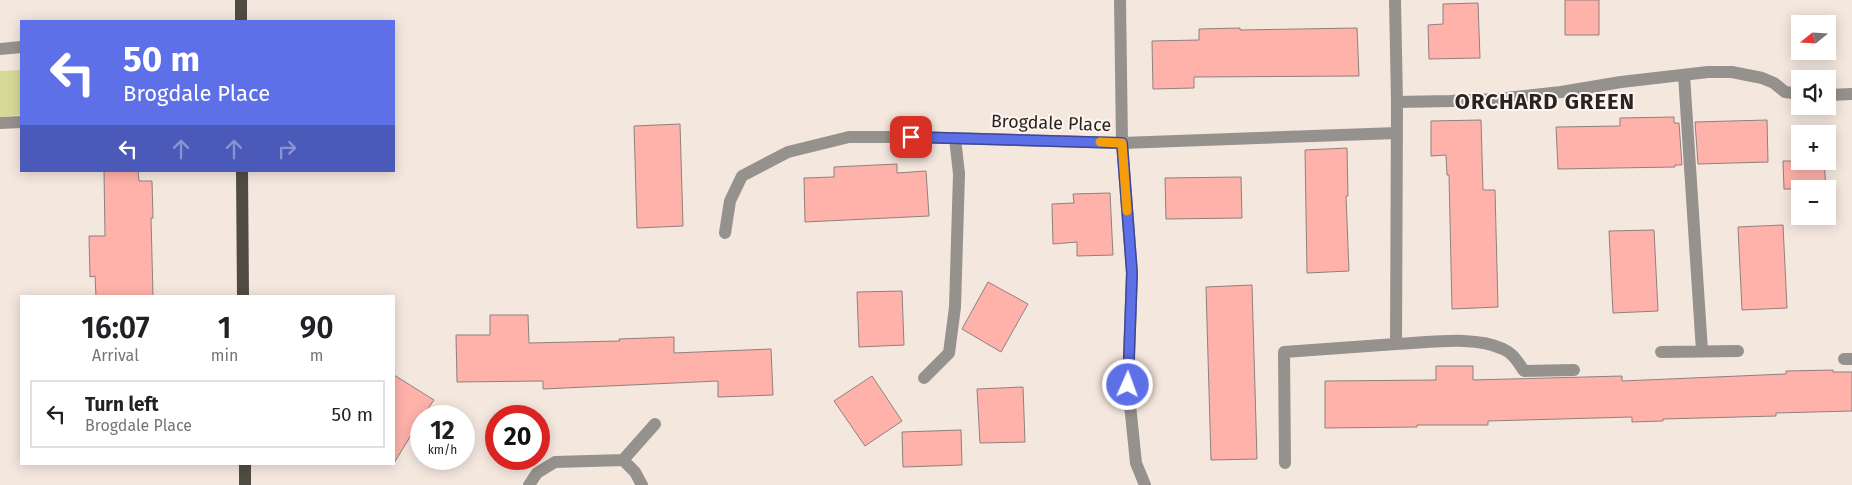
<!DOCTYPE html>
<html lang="en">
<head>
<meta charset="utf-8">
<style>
  body { margin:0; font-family:"Fira Sans",sans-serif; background:#f6f6f6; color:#202124; height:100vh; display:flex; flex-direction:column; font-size:19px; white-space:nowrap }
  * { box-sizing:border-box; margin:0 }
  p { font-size:16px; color:#757577 }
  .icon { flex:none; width:28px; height:28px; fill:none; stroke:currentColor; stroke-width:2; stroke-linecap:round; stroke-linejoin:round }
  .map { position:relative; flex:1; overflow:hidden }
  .panel { position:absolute; left:20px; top:295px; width:375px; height:170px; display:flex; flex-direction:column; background:#fff; border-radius:0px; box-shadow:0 2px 12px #0003 }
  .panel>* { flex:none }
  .banner { position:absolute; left:20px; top:20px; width:375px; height:152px; border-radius:0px; box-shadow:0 2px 12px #0003; background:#5e70e7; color:#fff; overflow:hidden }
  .needle { width:32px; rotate:252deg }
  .tools { position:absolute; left:1791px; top:15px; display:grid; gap:10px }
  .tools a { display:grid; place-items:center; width:45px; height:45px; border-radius:0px; background:#fff; box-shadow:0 2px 12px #0003; font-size:25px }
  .speed { position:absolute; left:410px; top:405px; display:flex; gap:10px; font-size:25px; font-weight:700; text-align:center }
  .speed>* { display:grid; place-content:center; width:65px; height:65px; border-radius:50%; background:#fff; box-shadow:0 2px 12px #0003; line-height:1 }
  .speed small { font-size:12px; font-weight:400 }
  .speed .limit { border:8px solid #d22; background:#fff; color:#111 }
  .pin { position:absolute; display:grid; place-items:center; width:42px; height:42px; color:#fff; margin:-21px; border-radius:10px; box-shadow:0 2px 8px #0006 }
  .me { position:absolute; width:55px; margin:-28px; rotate:2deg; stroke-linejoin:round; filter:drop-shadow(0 0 4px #0008) }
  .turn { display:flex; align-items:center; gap:18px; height:105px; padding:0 20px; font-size:22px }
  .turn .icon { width:65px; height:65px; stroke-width:2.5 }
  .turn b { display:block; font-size:35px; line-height:42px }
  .lanes { display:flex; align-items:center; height:48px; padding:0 20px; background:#0003; justify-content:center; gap:25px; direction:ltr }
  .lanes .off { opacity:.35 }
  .eta { display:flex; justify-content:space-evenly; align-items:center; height:85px; text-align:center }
  .eta b { font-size:30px; font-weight:600; line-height:35px }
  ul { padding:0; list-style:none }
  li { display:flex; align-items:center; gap:15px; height:68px; margin:0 10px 8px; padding:0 10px; border:2px solid #e0e0e0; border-radius:0px }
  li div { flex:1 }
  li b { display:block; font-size:19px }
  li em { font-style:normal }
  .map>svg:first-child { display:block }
</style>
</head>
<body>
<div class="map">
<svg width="1852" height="485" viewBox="0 0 1852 485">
  <rect width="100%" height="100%" fill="#f4e7de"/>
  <path fill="#d7da97" d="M21 70V115L0 117V71Z"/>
  <path fill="#ffb2aa" stroke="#8f807e" d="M1565 0H1599V35H1565Z
    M1478 3 1480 58 1429 59 1428 25 1443 24V4Z
    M1240 28V30L1357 28 1359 76 1194 77V88L1153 89 1152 41 1199 40V29Z
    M1674 117V123H1679L1682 165H1675V167L1558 169 1556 127 1620 126V118Z
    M1481 120 1483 190H1495L1498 307 1452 309 1449 175H1447L1446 155 1431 156V121Z
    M1767 120 1768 162 1698 164 1695 122Z
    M680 124 683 226 637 228 634 126Z
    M1347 148 1348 196H1346L1349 271 1307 273 1305 150Z
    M1783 161H1824L1826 189H1784Z
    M897 164V173L926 171 929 216 805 222 804 178 834 177V167Z
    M104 171H138L139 181H152L153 218H151L153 296H96L95 276 90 277 89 236H105Z
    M1241 177 1242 218 1166 219 1165 178Z
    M1110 193 1113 255 1077 256V242L1053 244 1052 204 1074 203 1073 194Z
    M1783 225 1787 308 1742 310 1738 227Z
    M1654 230 1658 311 1613 313 1609 231Z
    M988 282 1028 304 1001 352 962 329Z
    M1252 285 1257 459 1211 460 1206 287Z
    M902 291 904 345 859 347 857 292Z
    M490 315H528L529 343 620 341 619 339 674 337V353L771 349 773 395 718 397V381L543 389V381L457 382 456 335H490Z
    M1436 366H1473V380L1622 376V381L1786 374V371L1833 370V372H1852V411L1776 413V416L1663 419V421L1632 422V417L1488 421V425H1417V427L1325 428V381L1436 380Z
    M394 375 434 400 423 416H421V419L394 463Z
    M872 376 902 421 865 446 834 401Z
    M1023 387 1025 442 980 443 977 389Z
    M961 430 962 465 903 467 902 432Z"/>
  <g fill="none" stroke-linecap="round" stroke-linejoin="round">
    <path stroke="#95928d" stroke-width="12" d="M1122 143 1132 273 1128 385 1136 463 1145 485
      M725 233 730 201 742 176 788 152 849 137H911
      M924 378 949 353 955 307 959 174"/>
    <path stroke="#95928d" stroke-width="12" d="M0 49 21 47
      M1684 75 1702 351
      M1828 95 1852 94
      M1397 102 1450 101 1497 99 1561 92 1621 82 1708 72H1732L1762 78 1774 83 1785 92 1800 94
      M0 123 21 122
      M911 137 1122 143 1120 0
      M955 138 959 174
      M1122 143 1397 133
      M1396 344C1428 343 1474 335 1503 349 1513 353 1518 362 1524 371L1574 370
      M1661 352 1738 351
      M1844 359H1852
      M623 460 655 424
      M1285 463 1284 352 1396 344 1397 102 1395 0
      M529 485 537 473 555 462 623 460 635 472 642 485"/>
    <path stroke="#514c43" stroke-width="12" d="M241 0V21
      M242 171 243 296
      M245 464V485"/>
  </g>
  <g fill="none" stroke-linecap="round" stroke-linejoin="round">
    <defs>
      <path id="route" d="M911 137 1122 143 1132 273 1128 385"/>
    </defs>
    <use href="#route" stroke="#3d4996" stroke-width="12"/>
    <use href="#route" stroke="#5e70e7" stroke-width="9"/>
    <path stroke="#f59e0b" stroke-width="9" d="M1100 142 1122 143 1127 211"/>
  </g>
  <g text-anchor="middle" stroke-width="4" stroke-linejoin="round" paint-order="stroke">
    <g font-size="18" fill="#292421" stroke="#fef5f0">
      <text transform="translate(1051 123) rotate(2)" y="6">Brogdale Place</text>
    </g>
    <g font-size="22" font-weight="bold" letter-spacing="1" fill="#292421" stroke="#fef5f0">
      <text x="1545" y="109">ORCHARD GREEN</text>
    </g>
  </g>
</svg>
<div class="tools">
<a><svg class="needle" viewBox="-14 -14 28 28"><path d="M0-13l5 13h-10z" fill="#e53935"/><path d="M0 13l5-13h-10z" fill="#757577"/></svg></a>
<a><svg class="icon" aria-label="sound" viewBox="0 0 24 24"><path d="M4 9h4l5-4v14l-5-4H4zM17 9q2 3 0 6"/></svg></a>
<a>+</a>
<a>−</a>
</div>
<div class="speed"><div>12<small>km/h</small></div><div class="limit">20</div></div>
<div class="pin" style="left:911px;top:137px;background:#d93025"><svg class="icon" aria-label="arrive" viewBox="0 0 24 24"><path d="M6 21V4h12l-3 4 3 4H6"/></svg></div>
<svg class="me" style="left:1128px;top:385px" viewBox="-20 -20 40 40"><circle r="17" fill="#5e70e7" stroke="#fff" stroke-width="3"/><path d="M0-11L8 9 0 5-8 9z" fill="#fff"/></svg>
<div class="banner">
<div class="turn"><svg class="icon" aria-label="left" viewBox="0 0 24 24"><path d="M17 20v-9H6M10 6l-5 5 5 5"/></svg><div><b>50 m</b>Brogdale Place</div></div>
<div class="lanes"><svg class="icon" aria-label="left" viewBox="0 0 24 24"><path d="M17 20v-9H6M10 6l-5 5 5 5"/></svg><svg class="icon off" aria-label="ahead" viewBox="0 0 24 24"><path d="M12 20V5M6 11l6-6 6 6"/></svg><svg class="icon off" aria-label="ahead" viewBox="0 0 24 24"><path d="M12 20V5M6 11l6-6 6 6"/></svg><svg class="icon off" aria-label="right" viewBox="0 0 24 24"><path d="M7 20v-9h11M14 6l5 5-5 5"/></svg></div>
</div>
<section class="panel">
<div class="eta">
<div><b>16:07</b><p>Arrival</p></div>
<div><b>1</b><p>min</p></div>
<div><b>90</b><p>m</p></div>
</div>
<ul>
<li><svg class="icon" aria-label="left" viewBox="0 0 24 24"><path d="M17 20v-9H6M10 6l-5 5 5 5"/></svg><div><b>Turn left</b><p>Brogdale Place</p></div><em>50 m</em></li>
</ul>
</section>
</div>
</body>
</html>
